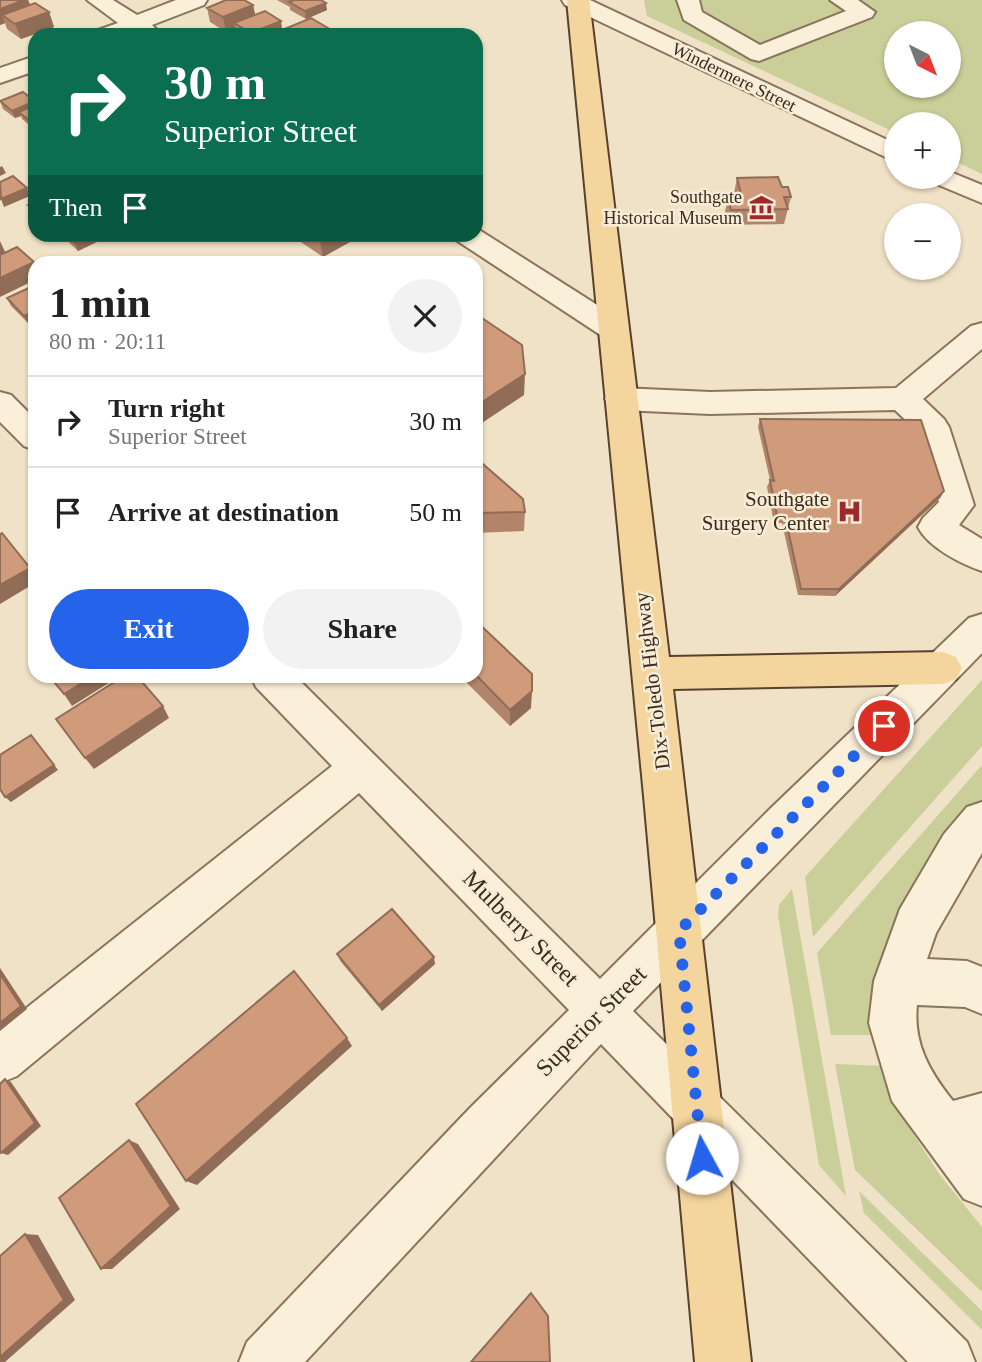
<!DOCTYPE html>
<html lang="en">
<head>
<meta charset="utf-8">
<style>
  body { margin:0; font-family:Georgia,serif; background:#f2f2f2; color:#222; height:100vh; display:flex; flex-direction:column; font-size:26px; white-space:nowrap }
  * { box-sizing:border-box; margin:0 }
  p { font-size:23px; color:#767676 }
  .icon { flex:none; width:38px; height:38px; fill:none; stroke:currentColor; stroke-width:2; stroke-linecap:round; stroke-linejoin:round }
  .map { position:relative; flex:1; overflow:hidden }
  .sheet { position:absolute; left:28px; top:256px; width:455px; height:427px; display:flex; flex-direction:column; background:#fff; border-radius:21px; box-shadow:0 2px 5px #0004 }
  .sheet>* { flex:none }
  .guide { position:absolute; left:28px; top:28px; width:455px; height:214px; border-radius:21px; box-shadow:0 2px 5px #0004; background:#0b6e4f; color:#fff; overflow:hidden }
  .needle { width:46px; rotate:138deg }
  .buttons { position:absolute; left:884px; top:21px; display:grid; gap:14px }
  .buttons a { display:grid; place-items:center; width:77px; height:77px; border-radius:50%; background:#fff; box-shadow:0 2px 5px #0004; font-size:35px }
  .pin { position:absolute; display:grid; place-items:center; width:60px; height:60px; color:#fff; margin:-30px; border:4px solid #fff; border-radius:50%; box-shadow:0 2px 7px #0007 }
  .me { position:absolute; width:77px; margin:-38px; rotate:354deg; stroke-linejoin:round; filter:drop-shadow(0 0 5px #0008) }
  .turn { display:flex; align-items:center; gap:24px; height:147px; padding:0 21px; font-size:32px }
  .turn .icon { width:91px; height:91px; stroke-width:2.5 }
  .turn b { display:block; font-size:49px; line-height:60px }
  .then { display:flex; align-items:center; height:66px; padding:0 21px; background:#0003; gap:14px; font-size:26px }
  .round { display:grid; place-items:center; flex:none; width:74px; height:74px; border-radius:37px; background:#f2f2f2 }
  .overview { display:flex; align-items:center; justify-content:space-between; height:119px; padding:0 21px }
  h1 { font-size:42px; font-weight:700; line-height:52px }
  .action { display:flex; gap:14px; margin-top:auto; padding:14px 21px }
  .action a { flex:1; height:80px; border-radius:42px; background:#2563eb; color:#fff; font-size:28px; font-weight:700; line-height:80px; text-align:center }
  .action a+a { background:#f2f2f2; color:#222 }
  ul { padding:0; list-style:none }
  li { display:flex; align-items:center; gap:21px; height:91px; padding:0 21px; border-top:2px solid #e0e0e0 }
  li div { flex:1 }
  li b { display:block; font-size:26px }
  li em { font-style:normal }
  .map>svg:first-child { display:block }
</style>
</head>
<body>
<div class="map">
<svg width="982" height="1362" viewBox="0 0 982 1362">
  <rect width="100%" height="100%" fill="#f0e2c6"/>
  <path fill="#cace99" fill-rule="evenodd" d="M644 0H982V174L949 158 948 124H896V133L647 16ZM896 33H948V86H896Z
    M982 680V746L813 937 805 877Z
    M982 765V813L881 1035H831L817 953Z
    M792 889 846 1196 819 1165 778 915 779 905Z
    M835 1064 886 1066 895 1100 914 1135 939 1174 982 1227V1292L855 1170Z
    M859 1191 982 1311V1330L864 1213Z"/>
  <g fill="none" stroke-linecap="round" stroke-linejoin="round">
    <defs>
      <path id="minor" d="M87 0H113L137 15 176 0H207L204 5 152 25 162 35H137L133 32 126 35H95L98 30 118 23Z
        M562 0H590L896 144V162L565 5Z
        M677 0H699L702 12 760 45 846 11 830 0H858L875 12 872 17 759 61 751 59 684 20Z
        M35 56V71L0 83V68Z
        M948 171 982 185V203L934 183 930 177H948Z
        M476 228 624 322 628 329 624 336 613 339 602 336 456 240 453 234H476Z
        M982 323V349L923 399 944 419 949 427 974 505 959 525 982 539V571C961 564 928 547 918 527L923 518 939 502 918 432 895 410 710 414 621 410 610 407 605 399 610 391 621 388 710 392 896 388 971 326Z
        M0 392 11 395 35 419V450L24 446 0 422Z
        M982 614V653L633 1011 967 1342 975 1362H908L601 1044 305 1362H239L247 1342 470 1108 569 1010 359 793 17 1076 0 1083V1029L332 766 256 687 251 676H295L600 979 770 809 969 618Z
        M982 802V853L936 933 927 959 967 961 982 967V1014L965 1007 917 1005C913 1044 930 1072 953 1101L982 1093V1206L964 1199 892 1101 869 1023 874 981 900 909 944 834 967 807Z"/>
      <path id="major" d="M567 0H589L669 657 943 652 956 657 962 668 956 679 943 684 673 689 751 1362H695L644 796Z"/>
    </defs>
    <use href="#minor" stroke="#8c735b" stroke-width="4"/>
    <use href="#major" stroke="#59412f" stroke-width="4"/>
    <use href="#minor" fill="#faefd9" fill-rule="evenodd"/>
    <use href="#major" fill="#f3d59d" fill-rule="evenodd"/>
  </g>
  <path fill="#b2856a" d="M0 0H28L30 4 49 12 54 27 21 39 7 29 5 23 0 25Z
    M277 0H321L327 10 306 19 290 10V7Z
    M253 5 255 15 283 30 328 28 329 35H237L235 28 226 32 210 22 207 8Z
    M23 92 34 129 22 119 21 116 15 118 3 109 0 101Z
    M737 178 782 187 791 197 784 224 728 225 725 212 728 197H735L734 193Z
    M35 202V216L31 213 28 205Z
    M60 234H101L103 239 78 251Z
    M164 234H187L173 241Z
    M297 234H364L323 257 298 240Z
    M35 285V320L28 323 11 306 7 298Z
    M760 419 944 491 940 498 835 596 798 595 782 523H774L767 487 770 480 758 427Z
    M476 458 525 512 524 531 476 533Z
    M460 676H476L531 708 510 726Z
    M337 954 435 964 382 1011 341 962Z
    M530 1293H531L550 1362H470Z"/>
  <path fill="#916c56" d="M24 0H28L33 13 2 15 5 23 0 25V9Z
    M326 3 327 10 306 19 305 11Z
    M253 5 256 19 234 23 235 28 226 32 223 17Z
    M49 12 54 27 21 39 15 24Z
    M281 21 283 35H251V33Z
    M328 28 329 35H312Z
    M35 101V110L19 112 21 116 15 118 12 111Z
    M35 120V129H34L31 122Z
    M2 166 6 173 0 176V167Z
    M27 188 30 196 4 207 1 199Z
    M94 234H101L103 239 78 251 75 243Z
    M171 234H187L173 241Z
    M286 234H296L287 239Z
    M334 234H364L323 257 320 242Z
    M0 241 7 256 0 259Z
    M34 262 35 280 0 297V278Z
    M35 311V315L34 314 35 320 28 323 24 316Z
    M525 374 524 395 476 427V406Z
    M944 491 940 498 835 596 839 589Z
    M30 568 35 575V583L0 604V585Z
    M93 676H120L72 706 64 694Z
    M532 691 531 708 510 726V710Z
    M163 706 169 718 94 769 85 758Z
    M36 741 58 770 11 802 5 797Z
    M434 957 435 964 382 1011 379 1005Z
    M0 968 27 1009 0 1031Z
    M347 1038 352 1046 197 1185 186 1181Z
    M5 1079 11 1082 41 1126 8 1155 1 1153Z
    M129 1140 138 1144 180 1209 112 1269H101Z
    M25 1234 38 1235 75 1300 5 1362H0V1357Z"/>
  <path fill="#cf9b7b" stroke="#916c56" stroke-width="2" d="M0 0H24L0 9Z
    M226 0H244L253 5 223 17 207 8Z
    M294 0H321L326 3 305 11 289 2Z
    M35 3 49 12 15 24 2 15Z
    M265 11 281 21 251 33 234 23Z
    M311 18 328 28 312 35H270Z
    M23 92 35 101 12 111 0 101Z
    M35 105V120L31 122 19 112Z
    M13 176 27 188 1 199 0 182Z
    M778 177 782 187H788L791 197H784L788 209 731 210 728 197H742L737 178Z
    M35 202V211L28 205Z
    M65 234H94L75 243Z
    M310 234H334L320 242Z
    M17 247 34 262 0 278V255Z
    M35 285V311L24 316 7 298Z
    M476 314 522 345 525 374 476 406Z
    M760 419 921 420 944 491 839 589H801L785 516H777L770 480 774 481Z
    M476 458 523 499 525 512 476 513Z
    M2 533 30 568 0 585V535Z
    M476 621 532 674V691L510 710 476 675Z
    M49 676H93L64 694Z
    M124 676H137L163 706 85 758 56 719Z
    M31 735 54 765 5 797 0 789V755Z
    M392 909 434 957 379 1005 337 954Z
    M294 971 347 1038 186 1181 136 1104Z
    M0 974 21 1006 0 1023Z
    M5 1079 35 1123 1 1153 0 1151V1084Z
    M129 1140 171 1206 101 1269 59 1198Z
    M25 1234 64 1300 0 1357V1256Z
    M531 1293 548 1316 550 1362H471Z"/>
  <g fill="none" stroke-linecap="round" stroke-linejoin="round">
    <path stroke="#2563eb" stroke-width="12" stroke-dasharray="0 21.6" d="M702 1158 679 931 884 726"/>
  </g>
  <defs>
    <symbol id="museum-bare" viewBox="-9 -9 18 18"><path d="M0-6L6-3V-2H-6V-3ZM-5-1h2V3h-2ZM-1-1h2V3h-2ZM3-1h2V3H3ZM-6 4H6V6H-6Z" fill="#9d292e" stroke="#f7ecd6" stroke-width="2.5" paint-order="stroke"/></symbol>
    <symbol id="hospital-bare" viewBox="-9 -9 18 18"><path d="M-5-5h3v3.5h4V-5h3V5h-3V1.5h-4V5h-3Z" fill="#9d292e" stroke="#f7ecd6" stroke-width="2.5" paint-order="stroke"/></symbol>
  </defs>
  <g fill-rule="evenodd">
    <use href="#museum-bare" x="744" y="190" width="35" height="35"/>
    <use href="#hospital-bare" x="832" y="494" width="35" height="35"/>
  </g>
  <g text-anchor="middle" stroke-width="5" stroke-linejoin="round" paint-order="stroke">
    <g font-size="18" fill="#3b2c1f" stroke="#f7ecd6">
      <text transform="translate(734 77) rotate(26)" y="6">Windermere Street</text>
    </g>
    <g font-size="18" fill="#3b2c1f" stroke="#f7ecd6" text-anchor="end">
      <text x="742" y="203">Southgate<tspan x="742" dy="21">Historical Museum</tspan></text>
    </g>
    <g font-size="21" fill="#3b2c1f" stroke="#f7ecd6" text-anchor="end">
      <text x="829" y="506">Southgate<tspan x="829" dy="24">Surgery Center</tspan></text>
    </g>
    <g font-size="21" fill="#3b2c1f" stroke="#f7ecd6">
      <text transform="translate(652 681) rotate(-97)" y="7">Dix-Toledo Highway</text>
    </g>
    <g font-size="24" fill="#3b2c1f" stroke="#f7ecd6">
      <text transform="translate(521 928) rotate(45)" y="8">Mulberry Street</text>
      <text transform="translate(591 1021) rotate(-45)" y="8">Superior Street</text>
    </g>
  </g>
</svg>
<div class="buttons">
<a><svg class="needle" viewBox="-14 -14 28 28"><path d="M0-13l5 13h-10z" fill="#e53935"/><path d="M0 13l5-13h-10z" fill="#767676"/></svg></a>
<a>+</a>
<a>−</a>
</div>
<div class="pin" style="left:884px;top:726px;background:#d93025"><svg class="icon" aria-label="arrive" viewBox="0 0 24 24"><path d="M6 21V4h12l-3 4 3 4H6"/></svg></div>
<svg class="me" style="left:702px;top:1158px" viewBox="-20 -20 40 40"><circle r="19" fill="#fff"/><path d="M0-13L10 11 0 6-10 11z" fill="#2563eb"/></svg>
<div class="guide">
<div class="turn"><svg class="icon" aria-label="right" viewBox="0 0 24 24"><path d="M7 20v-9h11M14 6l5 5-5 5"/></svg><div><b>30 m</b>Superior Street</div></div>
<div class="then">Then<svg class="icon" aria-label="arrive" viewBox="0 0 24 24"><path d="M6 21V4h12l-3 4 3 4H6"/></svg></div>
</div>
<section class="sheet">
<div class="overview"><div><h1>1 min</h1><p>80 m · 20:11</p></div><a class="round"><svg class="icon" aria-label="close" viewBox="0 0 24 24"><path d="M6 6l12 12M18 6L6 18"/></svg></a></div>
<ul>
<li><svg class="icon" aria-label="right" viewBox="0 0 24 24"><path d="M7 20v-9h11M14 6l5 5-5 5"/></svg><div><b>Turn right</b><p>Superior Street</p></div><em>30 m</em></li>
<li><svg class="icon" aria-label="arrive" viewBox="0 0 24 24"><path d="M6 21V4h12l-3 4 3 4H6"/></svg><div><b>Arrive at destination</b></div><em>50 m</em></li>
</ul>
<div class="action"><a>Exit</a><a>Share</a></div>
</section>
</div>
</body>
</html>
